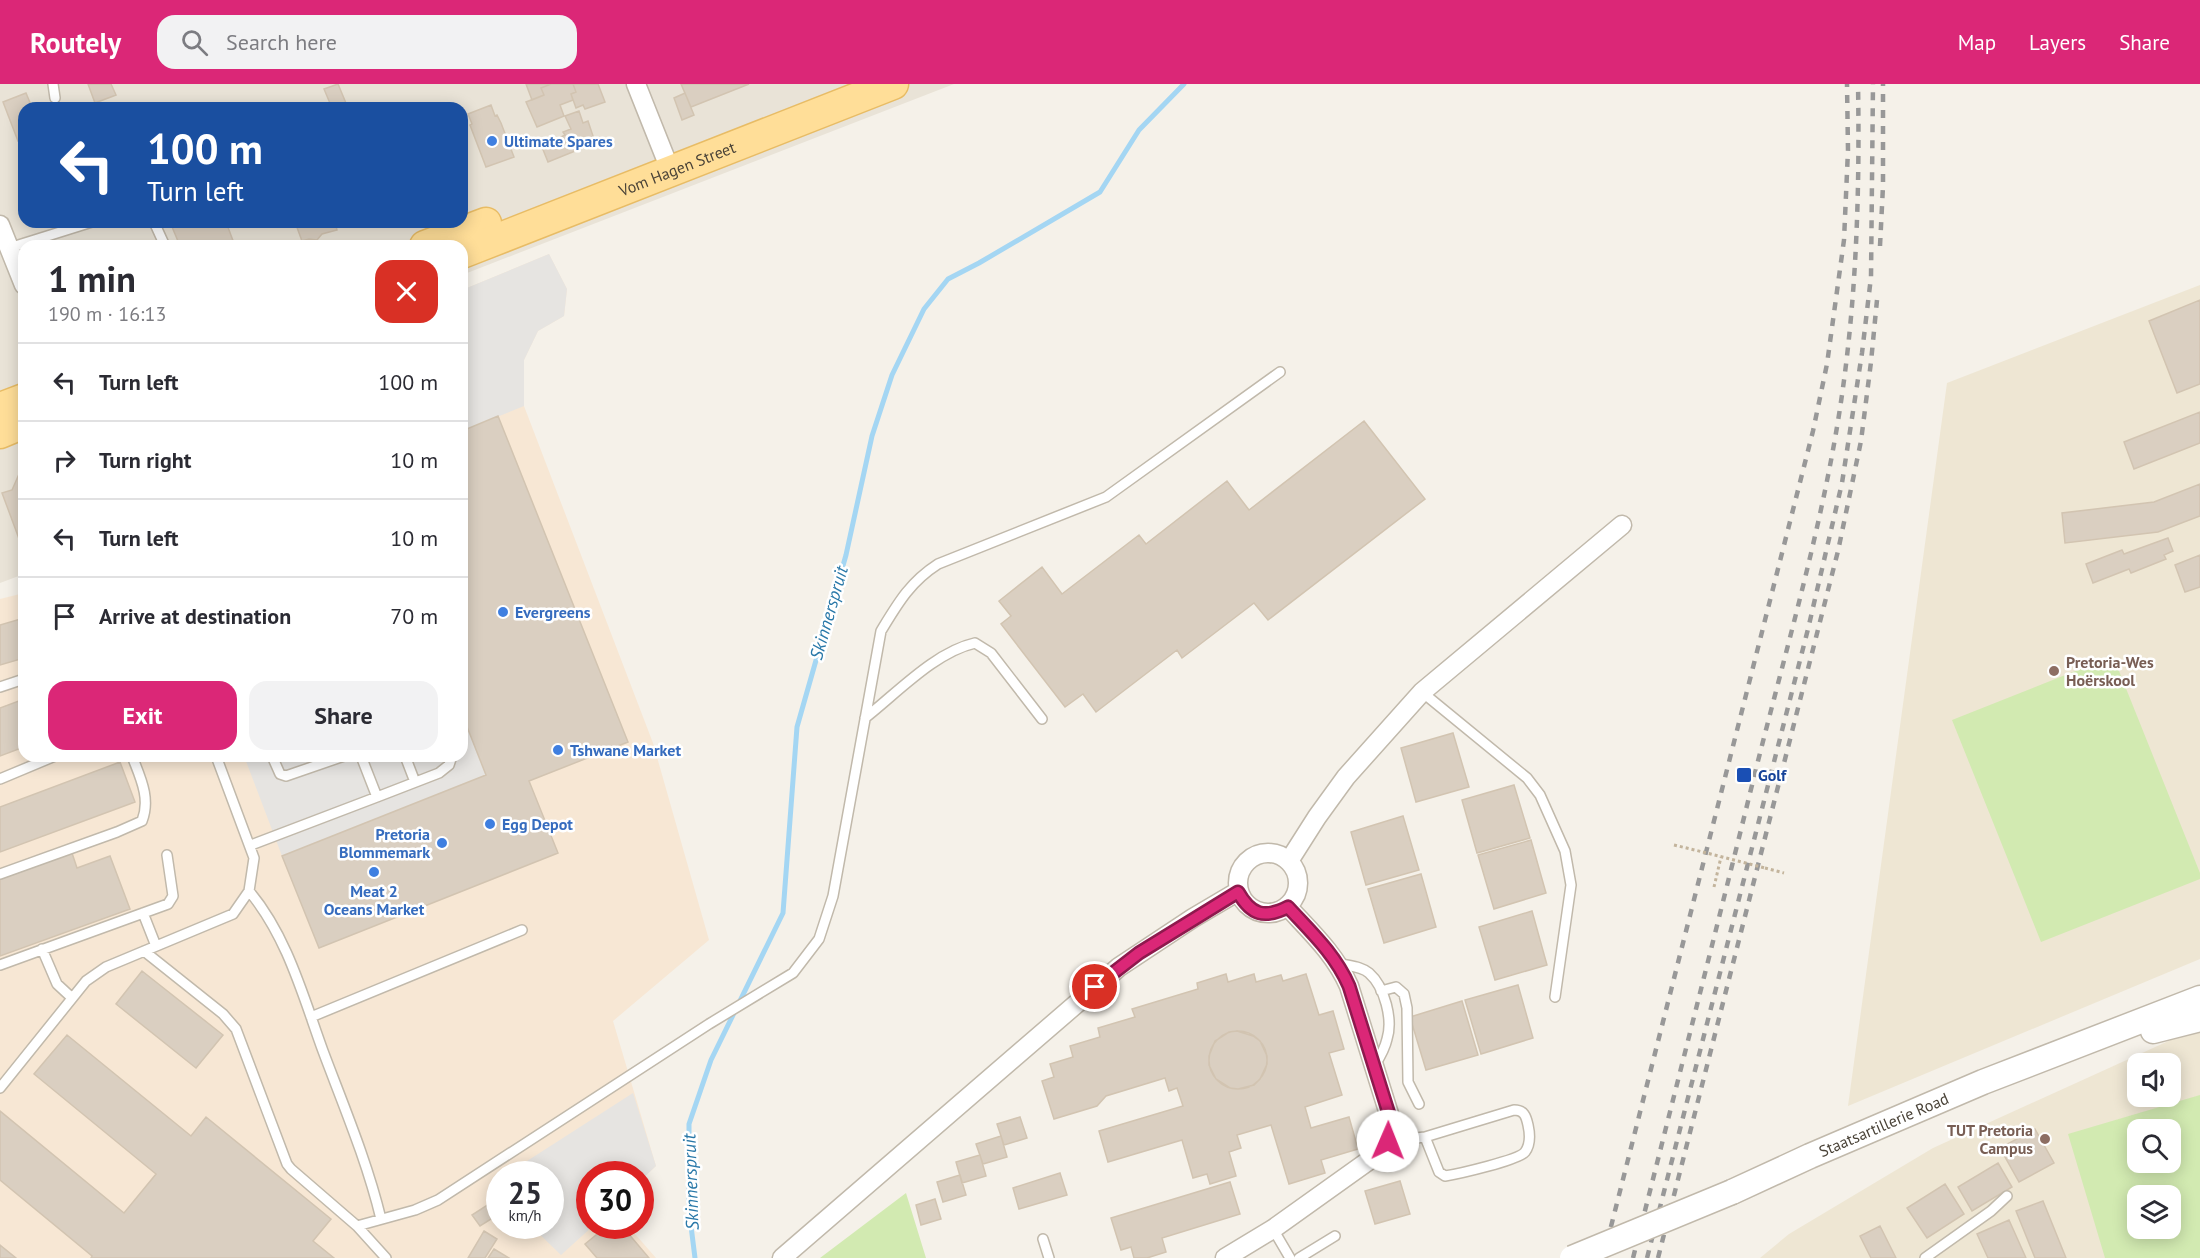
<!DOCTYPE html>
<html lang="en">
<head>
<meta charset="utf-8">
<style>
  body { margin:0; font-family:"PT Sans",sans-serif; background:#f2f2f3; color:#2b2b33; height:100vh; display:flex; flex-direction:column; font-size:22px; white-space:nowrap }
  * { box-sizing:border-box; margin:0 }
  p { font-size:20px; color:#7c7c81 }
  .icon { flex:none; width:33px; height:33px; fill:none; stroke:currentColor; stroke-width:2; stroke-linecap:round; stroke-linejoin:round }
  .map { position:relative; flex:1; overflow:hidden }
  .drawer { position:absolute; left:18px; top:156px; width:450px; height:522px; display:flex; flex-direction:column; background:#fff; border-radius:18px; box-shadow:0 3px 15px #0003 }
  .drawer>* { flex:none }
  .top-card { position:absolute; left:18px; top:18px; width:450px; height:126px; border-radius:18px; box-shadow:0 3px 15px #0003; background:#1a4fa0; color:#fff; overflow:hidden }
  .fabs { position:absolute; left:2127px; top:969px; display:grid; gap:12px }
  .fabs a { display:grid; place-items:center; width:54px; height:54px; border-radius:12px; background:#fff; box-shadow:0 3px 15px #0003; font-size:30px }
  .speed { position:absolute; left:486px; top:1077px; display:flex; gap:12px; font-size:30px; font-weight:700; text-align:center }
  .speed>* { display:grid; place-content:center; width:78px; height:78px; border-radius:50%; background:#fff; box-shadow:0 3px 15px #0003; line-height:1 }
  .speed small { font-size:15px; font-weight:400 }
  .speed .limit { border:9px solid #d22; background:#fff; color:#111 }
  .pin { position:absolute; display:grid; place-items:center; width:51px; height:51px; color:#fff; margin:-26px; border:3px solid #fff; border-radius:50%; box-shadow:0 2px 6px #0007 }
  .me { position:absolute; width:66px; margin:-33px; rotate:1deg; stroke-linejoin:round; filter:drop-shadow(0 0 4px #0008) }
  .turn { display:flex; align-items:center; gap:21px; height:126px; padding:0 30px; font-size:27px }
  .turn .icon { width:78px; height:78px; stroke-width:2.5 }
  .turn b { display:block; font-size:42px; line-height:51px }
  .round { display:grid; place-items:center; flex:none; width:63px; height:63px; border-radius:18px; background:#f2f2f3 }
  .overview { display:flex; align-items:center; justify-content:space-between; height:102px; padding:0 30px }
  h1 { font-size:36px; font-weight:700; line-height:45px }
  .button { display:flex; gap:12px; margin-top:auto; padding:12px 30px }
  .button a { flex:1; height:69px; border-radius:18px; background:#db2777; color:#fff; font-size:24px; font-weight:700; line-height:69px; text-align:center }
  .button a+a { background:#f2f2f3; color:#2b2b33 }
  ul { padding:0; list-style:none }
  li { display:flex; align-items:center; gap:18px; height:78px; padding:0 30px; border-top:2px solid #e1e1e2 }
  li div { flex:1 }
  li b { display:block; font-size:22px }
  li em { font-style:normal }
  header { display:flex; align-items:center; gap:36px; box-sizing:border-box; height:84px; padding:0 30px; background:#db2777; color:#fff }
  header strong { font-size:28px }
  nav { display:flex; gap:33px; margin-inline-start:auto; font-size:21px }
  .search { width:420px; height:54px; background:#f2f2f3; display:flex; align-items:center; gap:15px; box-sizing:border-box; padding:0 21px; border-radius:18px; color:#7c7c81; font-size:22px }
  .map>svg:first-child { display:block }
</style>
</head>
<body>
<header>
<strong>Routely</strong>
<div class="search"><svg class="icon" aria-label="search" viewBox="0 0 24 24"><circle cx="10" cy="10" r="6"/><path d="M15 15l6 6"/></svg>Search here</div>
<nav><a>Map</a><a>Layers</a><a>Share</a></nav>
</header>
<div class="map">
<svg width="2200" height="1174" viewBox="0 0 2200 1174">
  <rect width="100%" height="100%" fill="#f5f1e9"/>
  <path fill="#e9e3d7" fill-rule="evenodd" d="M0 0H954L462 191V162H24V490L0 499ZM24 24H462V138H24Z"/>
  <path fill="#f7e7d4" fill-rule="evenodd" d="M549 170 567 205 564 232 538 247 524 276V322L653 659 709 856 613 937 656 1082 641 1096 640 1090H590V1142H628L656 1174H0V515L24 509V672H462V206ZM500 1090H550V1142H500Z"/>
  <path fill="#eee6d3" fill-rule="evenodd" d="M2200 201V875L1848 1022 1947 299Z
    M2197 944H2200V1174H1760L1789 1150 1933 1064ZM2138 980H2170V1012H2138ZM2138 1046H2170V1078H2138ZM2138 1112H2170V1144H2138Z"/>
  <path fill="#d2eab1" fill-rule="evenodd" d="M2113 572 2200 789V795L2041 858 1952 636Z
    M2200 1011V1174H2105L2068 1050ZM2138 1046H2170V1078H2138ZM2138 1112H2170V1144H2138Z
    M906 1109 926 1174H820Z"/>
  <path fill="#e6e4e1" d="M549 170 567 205 564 232 538 247 524 276V322L462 347V206Z
    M462 630 486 691 282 772 244 672H462Z
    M633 1009 656 1082 641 1096 640 1090H590V1142H593L561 1171 531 1142H550V1090H507Z"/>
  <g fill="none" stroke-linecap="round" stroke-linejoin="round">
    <path stroke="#a4d6f3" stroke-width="5" d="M695 1174 689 1126V1040L711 976 783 829 797 643 846 471 872 352 892 291 924 225 948 195 979 179 1100 108 1139 46 1184 0"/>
  </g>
  <path fill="#dacfc1" stroke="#d2c4b1" stroke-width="1.5" fill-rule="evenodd" d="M88 0H111L116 11 95 19Z
    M338 0 348 24H332L324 5Z
    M526 0H551L541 4 544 11 532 16Z
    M551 0H573L576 8 571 10 573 16 560 21 564 32 537 43 526 18 544 11 541 4Z
    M573 0H598L605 18 585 25 583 21 576 24 571 10 576 8Z
    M681 0H749L691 23Z
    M26 9 31 21 33 20 35 24H24V55L18 57 3 18Z
    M685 9 694 31 682 36 674 14Z
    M491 21 495 32 497 31 501 39 514 73 486 83 470 41 472 40 468 30Z
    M579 27 583 39 588 37 595 58 590 60V61L548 78 542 63 565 51 563 48 571 45 565 32Z
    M170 138H226L235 162H180Z
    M295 138H335L337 146 322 150 317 156 309 155 302 157Z
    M2200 216V300L2177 309 2149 237Z
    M2200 328V359L2134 385 2124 358Z
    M498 332 628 658 529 697 558 769 319 864 282 772 486 691 462 630V347Z
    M1364 337 1425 415 1268 536 1254 519 1182 574 1177 566 1096 628 1083 610 1065 623 1001 540 1011 532 999 517 1042 483 1062 510 1139 451 1146 460 1227 397 1249 426Z
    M23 381 24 459 21 460 2 409 12 406Z
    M2200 400V432L2158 448 2065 459 2062 429 2154 418Z
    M2168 454 2173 467 2164 471 2166 475 2131 489 2129 485 2093 499 2086 480 2122 466 2124 470Z
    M2200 471V503L2185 508 2175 481Z
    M24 534V574L0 581V541Z
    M24 615V663L0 672V624Z
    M1453 649 1469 703 1416 718 1401 664Z
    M120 678 135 718 0 768V723Z
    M1514 701 1530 754 1477 769 1462 716Z
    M1403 732 1419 786 1366 801 1351 748Z
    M1531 756 1546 809 1494 825 1478 771Z
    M71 766 77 784 110 772 130 825 0 872V792Z
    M1421 790 1436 843 1384 859 1368 805Z
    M1532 827 1547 881 1495 896 1479 843Z
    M142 887 223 951 196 984 116 920Z
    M1226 890 1228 898 1254 890 1256 898 1281 891 1283 897 1306 890 1319 931 1333 927 1344 965 1329 969 1342 1011 1305 1023 1311 1044 1349 1033 1358 1065 1321 1076 1325 1089 1289 1100 1271 1041 1237 1051 1241 1064 1229 1068 1236 1092 1210 1100 1207 1090 1193 1094 1182 1056 1108 1078 1099 1047 1183 1022 1177 1004 1169 1007 1165 994 1106 1012 1097 1022 1054 1035 1042 997 1054 993 1050 980 1073 973 1070 962 1100 953 1098 944 1135 933 1132 925 1198 905 1197 899ZM1237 947 1253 952 1260 957 1267 972V980L1260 995 1254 1001 1238 1005 1230 1004 1216 995 1209 981V972L1215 957 1229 948Z
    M1518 901 1533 954 1481 970 1465 916Z
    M1462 917 1478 971 1426 986 1410 933Z
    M1209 976a29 29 0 1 1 58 0a29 29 0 1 1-58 0Z
    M67 951 191 1052 206 1033 331 1135 313 1157 334 1174H91L92 1172 0 1096V1027L124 1129 156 1090 34 990Z
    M1020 1033 1027 1054 1004 1061 997 1040Z
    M2035 1045 2054 1079 2019 1098 2000 1064Z
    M1001 1052 1007 1073 983 1080 976 1060Z
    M980 1071 986 1092 962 1099 956 1078Z
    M1998 1079 2012 1103 1972 1127 1958 1103Z
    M1060 1089 1067 1111 1019 1125 1013 1104Z
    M960 1091 966 1111 943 1118 937 1098Z
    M1400 1097 1410 1130 1375 1140 1365 1107Z
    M1230 1098 1240 1130 1162 1154 1166 1168 1147 1174H1134L1131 1163 1121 1166 1111 1134Z
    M1945 1100 1964 1130 1927 1154 1907 1124Z
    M935 1115 941 1135 921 1141 916 1121Z
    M2043 1117 2066 1174H2035L2016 1127Z
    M492 1118 499 1130 480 1142 472 1131Z
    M2009 1136 2026 1174H1988L1977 1150Z
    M607 1142H622L649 1174H597L585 1160Z
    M1880 1142 1896 1174H1871L1860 1152Z
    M484 1147 497 1155 485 1174H468Z
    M0 1161 16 1174H0Z
    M494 1165 509 1174H488Z"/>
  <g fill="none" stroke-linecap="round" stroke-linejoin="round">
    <defs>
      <path id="service" d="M53 0 55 14
        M154 138 165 162
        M9 164 92 138
        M0 603 24 595
        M1422 608 1527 694 1540 711 1565 767 1571 801 1555 913
        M865 634C897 609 935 568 975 559L991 569 1042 635
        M272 672 280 690 286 692 344 672
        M405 672 415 698
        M0 695 55 672
        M377 713 439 689 449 681 452 672
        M251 761 377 713 361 672
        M0 790 117 748 142 737C151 714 140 693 132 672
        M249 807C287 852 303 912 323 967 344 1023 367 1077 381 1135
        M143 829 156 862
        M42 865 57 900 71 913
        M144 867 223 930 236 945 287 1080 291 1085 357 1142 386 1174
        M1338 879C1348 882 1361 882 1369 889 1385 903 1393 936 1387 955 1385 964 1380 973 1375 981
        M0 881 168 820 173 812 167 771
        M1381 907 1396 903 1404 910 1407 924 1408 998 1419 1020
        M311 933 522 846
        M0 1004 86 897 106 883 233 830 249 807 254 774 216 672
        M1388 1057 1425 1053 1514 1026C1524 1026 1526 1032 1528 1041 1530 1050 1531 1060 1525 1068 1519 1076 1458 1090 1445 1092L1439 1088 1425 1053
        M357 1142 415 1126 438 1116 709 940 793 889 819 855 833 812 881 547C898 519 910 498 938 480L1106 413 1280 288
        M1273 1145 1290 1174
        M1043 1155 1049 1174
        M1299 1174 1335 1152
        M1925 1174 1991 1127 2007 1112"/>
      <path id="minor" d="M636 0 671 88
        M0 141 24 201
        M1238 799a30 30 0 1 1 60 0a30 30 0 1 1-60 0Z
        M1289 777 1317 733 1346 693 1422 608 1622 441
        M782 1174 1119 883 1193 834 1237 808
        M1225 1174 1273 1145 1378 1070C1390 1059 1391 1045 1389 1030L1349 902C1335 870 1311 848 1288 823"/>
      <g id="tertiary">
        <path d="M2153 947 2200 935"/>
        <path id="s1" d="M1732 1108 1810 1072 1983 998 2200 914"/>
      </g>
      <g id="primary">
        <path d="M425 162 486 139"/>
        <path id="s2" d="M462 169 893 0"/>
        <path d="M0 324 24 315"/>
        <path d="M0 349 24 339"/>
      </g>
    </defs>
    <use href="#service" stroke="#c1b9ab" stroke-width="12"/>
    <use href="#minor" stroke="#c1b9ab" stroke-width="21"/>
    <use href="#tertiary" stroke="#c1b9ab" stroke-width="27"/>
    <use href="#primary" stroke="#e8bc65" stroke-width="33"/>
    <path stroke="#c3b49c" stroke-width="3" stroke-dasharray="3 3" stroke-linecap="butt" d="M1674 761 1703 768
      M1765 784 1784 789
      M1714 803 1721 773"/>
    <use href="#service" stroke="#fff" stroke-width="9"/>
    <use href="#minor" stroke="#fff" stroke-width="18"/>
    <use href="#tertiary" stroke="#fff" stroke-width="24"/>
    <use href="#primary" stroke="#ffde98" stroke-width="30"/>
    <path stroke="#989898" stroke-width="4.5" stroke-dasharray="8 8" stroke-linecap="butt" d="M1880 162 1883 102V0
      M1603 1174 1813 347 1827 280 1844 156 1848 66 1847 0
      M1633 1174C1675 1008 1717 843 1758 677 1786 566 1818 456 1837 343 1856 230 1860 114 1858 0
      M1647 1174 1808 545 1842 399 1862 269 1871 193 1873 0
      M1658 1174 1838 467 1861 357 1871 278 1877 216"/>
    <defs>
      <path id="tertiary-bridge" d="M1572 1174 1732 1108"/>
    </defs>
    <use href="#tertiary-bridge" stroke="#c1b9ab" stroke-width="27" stroke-linecap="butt"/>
    <path stroke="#c3b49c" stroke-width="3" stroke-dasharray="3 3" stroke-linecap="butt" d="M1703 768 1765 784"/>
    <use href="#tertiary-bridge" stroke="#fff" stroke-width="24"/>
  </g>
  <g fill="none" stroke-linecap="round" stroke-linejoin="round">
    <defs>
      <path id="route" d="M1095 903 1139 869 1238 808C1251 831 1264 835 1288 823 1311 848 1335 870 1349 902L1389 1030 1391 1041 1388 1057"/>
    </defs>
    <use href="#route" stroke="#8e194d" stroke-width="15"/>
    <use href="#route" stroke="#db2777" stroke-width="10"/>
  </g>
  <g fill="#3f7fe0" stroke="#fff" stroke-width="2">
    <circle cx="492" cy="57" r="6"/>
    <circle cx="503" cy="528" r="6"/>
    <circle cx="558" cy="666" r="6"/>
    <circle cx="490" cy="740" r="6"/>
    <circle cx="442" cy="759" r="6"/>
    <circle cx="374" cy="788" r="6"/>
  </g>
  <g fill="#8d6e63" stroke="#fff" stroke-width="2">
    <circle cx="2054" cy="587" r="6"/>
    <circle cx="2045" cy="1055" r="6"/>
  </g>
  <rect fill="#1a4fb4" stroke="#fff" stroke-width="2" x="1736" y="683" width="16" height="16" rx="3"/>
  <g text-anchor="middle" stroke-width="5" stroke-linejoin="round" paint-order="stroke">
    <g font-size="16" font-weight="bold" fill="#366cbe" stroke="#fff" text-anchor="start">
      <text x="504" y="63">Ultimate Spares</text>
      <text x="515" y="534">Evergreens</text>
      <text x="570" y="672">Tshwane Market</text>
      <text x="502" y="746">Egg Depot</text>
      <text x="430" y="756" text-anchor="end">Pretoria<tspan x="430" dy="18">Blommemark</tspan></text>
      <text x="374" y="813" text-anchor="middle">Meat 2<tspan x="374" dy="18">Oceans Market</tspan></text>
    </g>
    <g font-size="16" fill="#494237" stroke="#fff">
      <text dy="6" stroke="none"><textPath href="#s2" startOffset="231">Vom Hagen Street</textPath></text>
      <text dy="6" stroke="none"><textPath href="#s1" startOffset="166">Staatsartillerie Road</textPath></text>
    </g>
    <g font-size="16" font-weight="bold" fill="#785e54" stroke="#fff" text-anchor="start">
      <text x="2066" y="584">Pretoria-Wes<tspan x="2066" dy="18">Hoërskool</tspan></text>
      <text x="2033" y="1052" text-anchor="end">TUT Pretoria<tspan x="2033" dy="18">Campus</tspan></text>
    </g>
    <g font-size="16" font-weight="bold" fill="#164399" stroke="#fff" text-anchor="start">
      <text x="1758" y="697">Golf</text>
    </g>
    <g font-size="18" font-style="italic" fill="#2978a8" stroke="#fff">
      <text transform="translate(829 529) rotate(-74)" y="6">Skinnerspruit</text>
      <text transform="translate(691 1098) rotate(-92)" y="6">Skinnerspruit</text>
    </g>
  </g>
</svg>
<div class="fabs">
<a><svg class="icon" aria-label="sound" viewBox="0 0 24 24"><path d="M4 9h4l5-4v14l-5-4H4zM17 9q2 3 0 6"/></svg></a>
<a><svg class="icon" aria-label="search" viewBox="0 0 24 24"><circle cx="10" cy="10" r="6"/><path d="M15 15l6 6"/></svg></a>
<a><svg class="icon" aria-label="layers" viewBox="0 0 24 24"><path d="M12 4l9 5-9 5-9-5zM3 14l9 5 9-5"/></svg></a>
</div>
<div class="speed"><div>25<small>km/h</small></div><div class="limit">30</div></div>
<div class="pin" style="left:1095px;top:903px;background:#d93025"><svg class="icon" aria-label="arrive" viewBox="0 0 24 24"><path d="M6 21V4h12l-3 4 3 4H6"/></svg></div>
<svg class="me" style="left:1388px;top:1057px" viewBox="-20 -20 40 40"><circle r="19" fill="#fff"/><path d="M0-13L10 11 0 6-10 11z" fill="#db2777"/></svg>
<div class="top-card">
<div class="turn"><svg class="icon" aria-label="left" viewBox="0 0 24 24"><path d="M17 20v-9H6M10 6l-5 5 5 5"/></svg><div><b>100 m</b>Turn left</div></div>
</div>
<section class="drawer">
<div class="overview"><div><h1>1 min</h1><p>190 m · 16:13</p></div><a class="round" style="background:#d93025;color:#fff"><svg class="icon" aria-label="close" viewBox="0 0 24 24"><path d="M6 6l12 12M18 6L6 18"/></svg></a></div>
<ul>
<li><svg class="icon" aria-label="left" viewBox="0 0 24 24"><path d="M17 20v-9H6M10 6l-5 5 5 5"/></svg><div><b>Turn left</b></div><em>100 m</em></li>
<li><svg class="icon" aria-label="right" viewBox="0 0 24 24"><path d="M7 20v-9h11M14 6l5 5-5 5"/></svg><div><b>Turn right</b></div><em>10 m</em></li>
<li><svg class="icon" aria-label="left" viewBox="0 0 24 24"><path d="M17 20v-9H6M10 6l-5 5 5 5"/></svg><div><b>Turn left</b></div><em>10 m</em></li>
<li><svg class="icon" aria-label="arrive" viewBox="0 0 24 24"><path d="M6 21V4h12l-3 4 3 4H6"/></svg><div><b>Arrive at destination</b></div><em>70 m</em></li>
</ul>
<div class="button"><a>Exit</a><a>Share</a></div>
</section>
</div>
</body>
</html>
